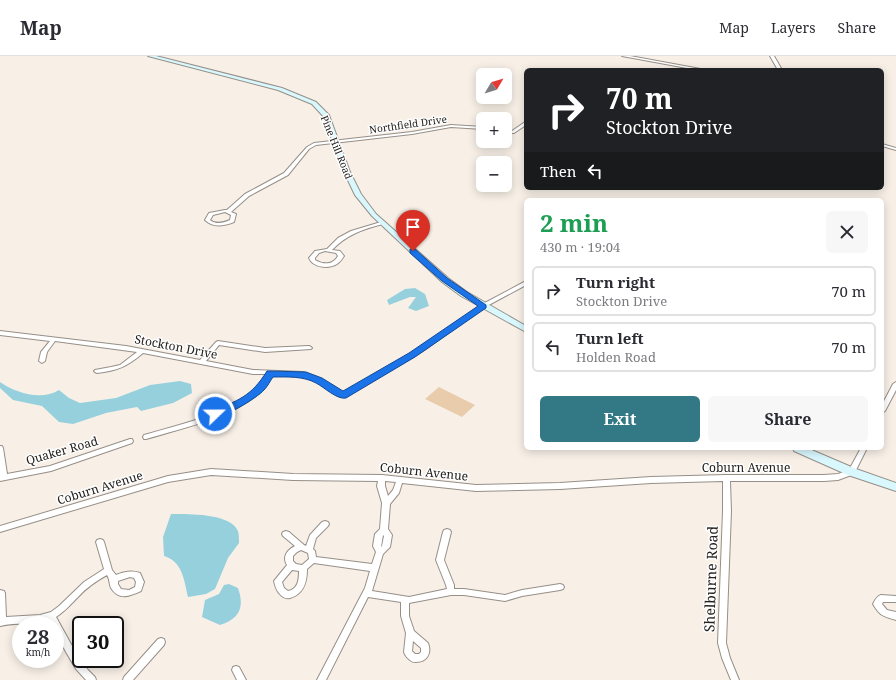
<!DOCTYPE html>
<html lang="en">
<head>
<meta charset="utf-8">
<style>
  body { margin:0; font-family:"Noto Serif",serif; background:#f7f7f7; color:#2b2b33; height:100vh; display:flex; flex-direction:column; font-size:15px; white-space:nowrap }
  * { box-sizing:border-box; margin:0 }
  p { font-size:13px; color:#7c7c81 }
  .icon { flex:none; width:22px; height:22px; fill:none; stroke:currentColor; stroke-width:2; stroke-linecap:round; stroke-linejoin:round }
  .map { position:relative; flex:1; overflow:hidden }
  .side { position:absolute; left:524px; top:142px; width:360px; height:252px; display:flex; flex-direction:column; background:#fff; border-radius:6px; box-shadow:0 2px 10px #0003 }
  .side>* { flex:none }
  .hud { position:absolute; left:524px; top:12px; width:360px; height:122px; border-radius:6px; box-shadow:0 2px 10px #0003; background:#202124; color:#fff; overflow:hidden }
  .needle { width:26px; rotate:52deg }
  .fabs { position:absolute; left:476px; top:12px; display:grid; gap:8px }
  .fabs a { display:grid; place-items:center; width:36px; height:36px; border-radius:6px; background:#fff; box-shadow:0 2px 10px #0003; font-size:20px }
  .speed { position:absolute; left:12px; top:560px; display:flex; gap:8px; font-size:20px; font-weight:700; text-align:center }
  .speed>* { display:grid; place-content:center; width:52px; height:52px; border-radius:50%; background:#fff; box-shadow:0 2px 10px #0003; line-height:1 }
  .speed small { font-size:10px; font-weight:400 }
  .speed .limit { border:2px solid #111; border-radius:6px; background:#fff; color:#111 }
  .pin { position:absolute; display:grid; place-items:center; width:34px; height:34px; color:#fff; margin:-41px -17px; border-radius:50% 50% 50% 0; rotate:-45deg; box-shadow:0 0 4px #0007 }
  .pin .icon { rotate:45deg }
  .me { position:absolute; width:44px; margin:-22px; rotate:68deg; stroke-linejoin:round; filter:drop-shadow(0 0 3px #0008) }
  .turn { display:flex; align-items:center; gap:14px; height:84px; padding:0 16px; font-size:18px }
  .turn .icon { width:52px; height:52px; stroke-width:2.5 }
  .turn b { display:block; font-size:28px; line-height:34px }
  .then { display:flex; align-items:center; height:38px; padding:0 16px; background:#0003; gap:8px; font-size:15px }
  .round { display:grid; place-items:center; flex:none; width:42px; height:42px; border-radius:6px; background:#f7f7f7 }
  .headline { display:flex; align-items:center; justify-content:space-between; height:68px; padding:0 16px }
  h1 { font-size:24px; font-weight:700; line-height:30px; color:#1e9e55 }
  .cta { display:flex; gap:8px; margin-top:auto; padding:8px 16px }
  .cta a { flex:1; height:46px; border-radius:6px; background:#327885; color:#fff; font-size:16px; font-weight:700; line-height:46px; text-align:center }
  .cta a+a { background:#f7f7f7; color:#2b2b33 }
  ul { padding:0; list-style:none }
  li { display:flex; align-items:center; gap:12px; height:50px; margin:0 8px 6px; padding:0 8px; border:2px solid #e1e1e2; border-radius:6px }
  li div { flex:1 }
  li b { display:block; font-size:15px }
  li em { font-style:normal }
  header { display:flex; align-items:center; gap:24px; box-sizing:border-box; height:56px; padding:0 20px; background:#fff; border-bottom:1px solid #e1e1e2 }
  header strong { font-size:19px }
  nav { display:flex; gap:22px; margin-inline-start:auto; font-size:14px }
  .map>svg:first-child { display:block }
</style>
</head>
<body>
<header>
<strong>Map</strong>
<nav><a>Map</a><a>Layers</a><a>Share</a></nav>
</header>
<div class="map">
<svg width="896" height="624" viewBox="0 0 896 624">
  <rect width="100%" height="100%" fill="#f8f0e7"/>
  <path fill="#e8ccac" d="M439 331 475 349 462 361 425 343Z"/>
  <path fill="#96d0dd" d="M415 232 425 238 429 250 416 255 408 252 416 241H410L389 249 387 244 405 233Z
    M180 325 191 328 192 337 173 347 141 355 137 351 106 357 73 368 59 366 42 350 13 344 0 332V326C16 337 41 345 59 334L69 342 80 347 116 342 150 329Z
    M171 458C187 458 231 457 238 475 239 478 239 484 239 487L228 502 215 533 206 538 188 541C184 524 183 506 164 500L163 481Z
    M229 528 238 532C245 552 239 563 220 569L202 561 205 544 219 538 224 529Z"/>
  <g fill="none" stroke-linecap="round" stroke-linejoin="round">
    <defs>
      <path id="street" d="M622 0H630L706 14H698Z
        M770 0H774L782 14H778Z
        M525 66H526V69L514 77H505V75H512Z
        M451 69 483 71V73L451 71 412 78 316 89 309 93 288 119 249 140 231 156 236 158 234 166C224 170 213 172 205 164L209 157 225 154H227L245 138 284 117 307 91 314 87 412 76ZM225 156 231 159 230 164C223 167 216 169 210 164L213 159Z
        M882 88 896 92V94L882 90Z
        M381 166 383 167V168C363 173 346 179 332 194L340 195 344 200C342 203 340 206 337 208 329 213 313 212 309 202L315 195 327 193 338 182 351 175ZM325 195 336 197 338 200C333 209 324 209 315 204V202L319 197Z
        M526 225V229L485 251 423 295 345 341H341L316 325 302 320 272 319C269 323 267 328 264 332 240 360 180 373 146 383H144L143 381 144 379C178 369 235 357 259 329 262 326 264 322 266 318H253L143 297C128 310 117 315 97 317L95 316 94 315 95 314 111 311 120 309 137 296 55 285 47 296 45 305 42 307 39 305 41 296 50 285 0 279V275L126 290 200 304 216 286 218 285 265 292 309 290 311 291 312 292 311 293 265 296 219 289 206 305 253 314 303 316 320 323 343 337 419 293 481 249Z
        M896 326V334L885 355 882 357V349L893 328Z
        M130 383H132L133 385 132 387 51 415 0 425V390H2L3 392 7 418 50 410Z
        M861 392H867L854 418 838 424 824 425H730L731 455 726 587 730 602 739 624H731L722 602 718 587 723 455V425L651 427 560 433 476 435 402 427 399 437 390 448 388 473 392 479 390 491 383 498 372 535 409 541 447 533 446 529 436 504 443 476 444 474 447 473 450 474 451 476 444 504 454 529V533H464L505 539 522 534 560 528 563 529 564 531 563 533 560 534 522 540 505 545 464 539H451L409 547V560L414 575 428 587C432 597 427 606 416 606 413 606 412 606 410 604 407 602 405 599 404 596L406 577 401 560V546L368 541 326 624H317L365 532 370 515 314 507 307 513C307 526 304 538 290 542 285 543 282 541 279 537 276 534 275 529 274 525L287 509C282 501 287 494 295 490L283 480 282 478 283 476 286 475 289 476 304 489 306 490 310 479 322 466 325 465 328 466 329 468 328 470 316 482 313 493 315 495 316 501 372 508 376 496 373 490 375 478 380 473 382 447 377 430 378 425 293 424 211 419 168 426 0 476V470L168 420 211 413 293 418 382 419 476 429 560 427 651 421 726 419H824L838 418 849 414ZM385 425 396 426 393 434 388 440 385 430ZM383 479 384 480 382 490 381 491ZM301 494 308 497 309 503 302 509 296 508 293 505V500L297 496ZM292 514 299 515C299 524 298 533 288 535L284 532 282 526ZM413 585 421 592V596L419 598H415L412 595Z
        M100 483 103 484 104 486 112 514 116 519C124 516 131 514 140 517L144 526 141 535C130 540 119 545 111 532 109 527 110 524 107 519 96 525 86 532 78 541 71 548 65 555 56 561L77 599 88 614 95 621 96 624H86L76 613 66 596 55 575V569H52L49 564C33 569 16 566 0 570V534L4 535 5 537 6 561 40 559 51 556 59 550 84 526 104 513 96 486 97 484ZM130 521 134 522 136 526 135 531 129 534 121 533 118 528V525Z
        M881 539 896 540V546H883L882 548 887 554 896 556V564C883 560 880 560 873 548 875 544 877 540 881 539Z
        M161 582 164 583 165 586 164 589 133 624H123L124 621 158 583Z
        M236 610 239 611 246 624H237L232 614 233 611Z"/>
      <path id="secondary" d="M148 0H156L282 32 316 46 329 59 350 116 361 138 376 158 448 222 467 236 526 270V276L461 240 442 226 372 160 355 139 344 116 323 60 312 48 278 34Z
        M793 392H807L856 413 896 427V435L848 419 794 395Z"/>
    </defs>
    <use href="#street" stroke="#968f88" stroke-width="2"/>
    <use href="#secondary" stroke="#968f88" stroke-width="2"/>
    <use href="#street" fill="#fff" fill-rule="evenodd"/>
    <use href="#secondary" fill="#d8f8fe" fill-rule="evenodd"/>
  </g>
  <path fill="#1a73e8" stroke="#114b97" d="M410 193H415L447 222 486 249V252L415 301 346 342C337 344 324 331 316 327 303 320 288 321 273 321 270 325 268 330 264 334 257 342 221 364 211 361L210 358 211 356C238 344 251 341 267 315H270L306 316 322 322 343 335 409 297 478 250 442 225 410 197Z"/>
  <g text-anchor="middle" stroke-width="3" stroke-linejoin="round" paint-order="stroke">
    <g font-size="10" fill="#23201d" stroke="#fefefe">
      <text transform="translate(408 68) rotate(-8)" y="4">Northfield Drive</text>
      <text transform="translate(337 91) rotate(68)" y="4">Pine Hill Road</text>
    </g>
    <g font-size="12" fill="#23201d" stroke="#fefefe">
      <text transform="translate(176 291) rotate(11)" y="4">Stockton Drive</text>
      <text transform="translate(62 395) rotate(-16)" y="4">Quaker Road</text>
      <text x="746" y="416">Coburn Avenue</text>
      <text transform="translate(424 416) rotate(6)" y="4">Coburn Avenue</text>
      <text transform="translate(100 432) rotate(-17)" y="4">Coburn Avenue</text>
    </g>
    <g font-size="14" fill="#23201d" stroke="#fefefe">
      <text transform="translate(711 523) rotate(-88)" y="5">Shelburne Road</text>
    </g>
  </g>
</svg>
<div class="fabs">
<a><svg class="needle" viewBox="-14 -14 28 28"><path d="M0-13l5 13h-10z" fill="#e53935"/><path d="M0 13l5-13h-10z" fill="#7c7c81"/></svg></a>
<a>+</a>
<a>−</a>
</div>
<div class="speed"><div>28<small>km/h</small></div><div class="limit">30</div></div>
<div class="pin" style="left:413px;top:195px;background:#d93025"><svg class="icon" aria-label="arrive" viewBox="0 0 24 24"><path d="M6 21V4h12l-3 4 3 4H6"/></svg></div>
<svg class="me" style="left:215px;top:358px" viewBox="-20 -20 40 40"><circle r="17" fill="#1a73e8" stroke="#fff" stroke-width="3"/><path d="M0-11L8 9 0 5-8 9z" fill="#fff"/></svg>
<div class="hud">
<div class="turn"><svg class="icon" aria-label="right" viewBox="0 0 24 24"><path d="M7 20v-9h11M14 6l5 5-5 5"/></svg><div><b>70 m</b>Stockton Drive</div></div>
<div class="then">Then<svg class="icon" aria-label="left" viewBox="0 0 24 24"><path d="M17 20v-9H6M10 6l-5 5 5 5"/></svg></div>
</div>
<section class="side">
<div class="headline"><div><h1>2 min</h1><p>430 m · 19:04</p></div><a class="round"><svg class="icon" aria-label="close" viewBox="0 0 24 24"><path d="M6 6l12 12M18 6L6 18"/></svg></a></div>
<ul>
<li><svg class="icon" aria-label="right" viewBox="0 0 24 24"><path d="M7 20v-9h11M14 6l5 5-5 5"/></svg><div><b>Turn right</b><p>Stockton Drive</p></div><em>70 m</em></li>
<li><svg class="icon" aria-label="left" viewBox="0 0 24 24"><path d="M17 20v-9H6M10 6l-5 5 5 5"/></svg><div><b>Turn left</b><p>Holden Road</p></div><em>70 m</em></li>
</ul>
<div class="cta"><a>Exit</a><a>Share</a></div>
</section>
</div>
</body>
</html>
